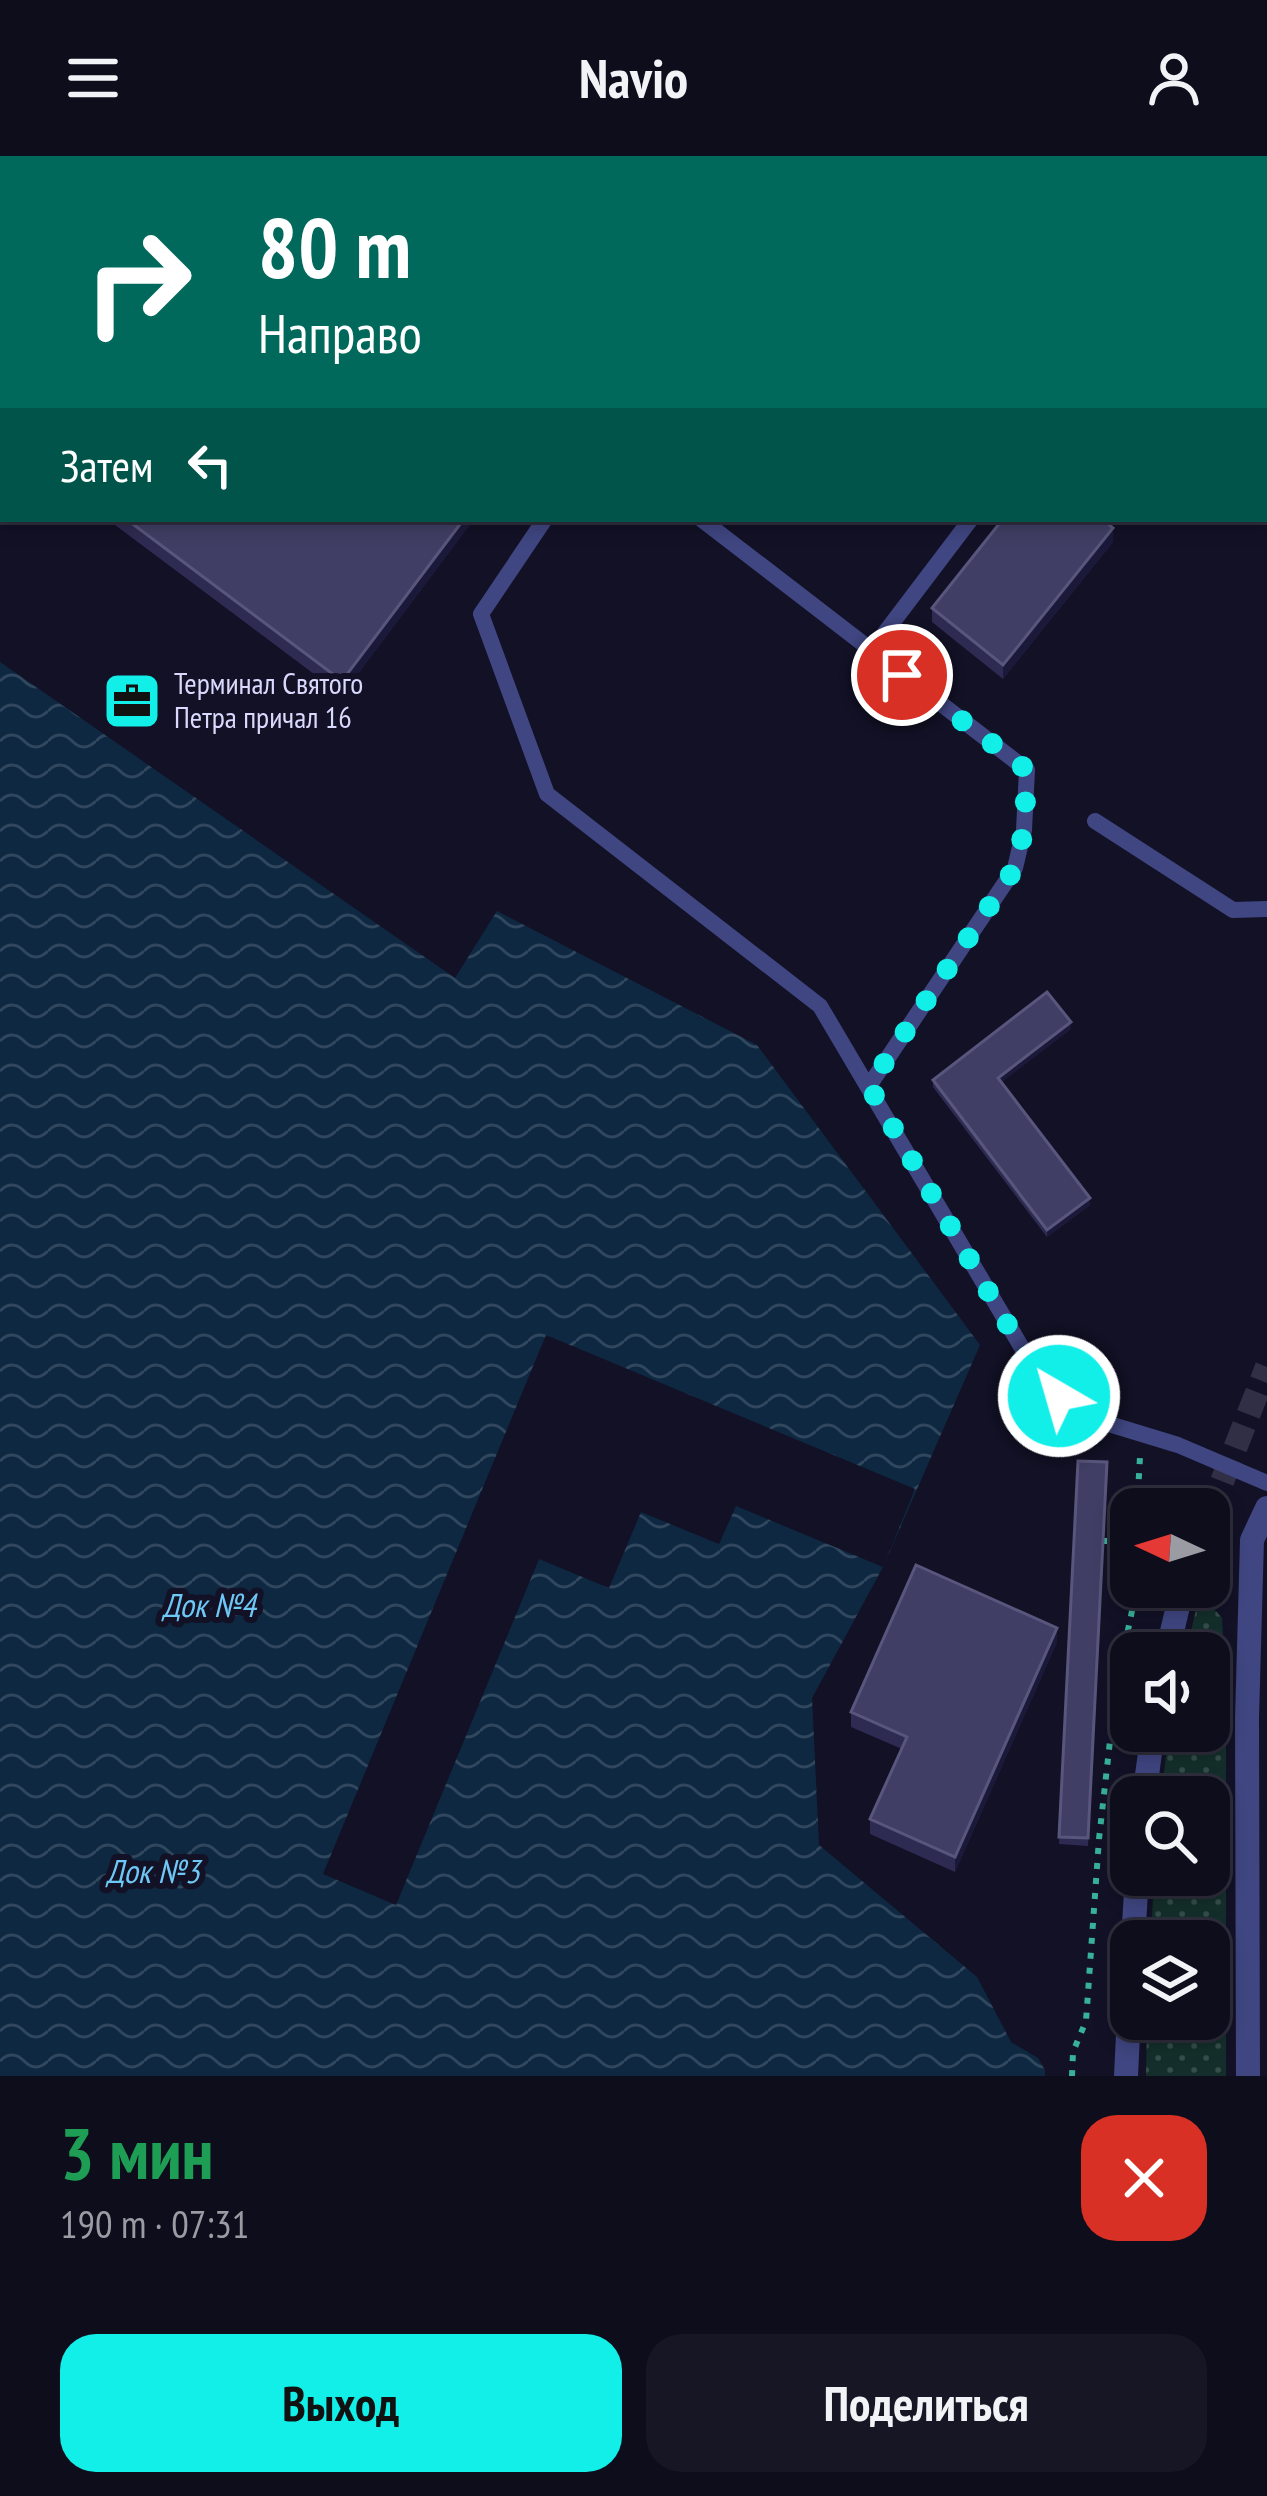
<!DOCTYPE html>
<html lang="ru">
<head>
<meta charset="utf-8">
<style>
  body { margin:0; font-family:"PT Sans Narrow",sans-serif; background:#171625; color:#f1f3f6; height:100vh; display:flex; flex-direction:column; font-size:45px; white-space:nowrap }
  * { box-sizing:border-box; margin:0 }
  p { font-size:39px; color:#9b9ca3 }
  .icon { flex:none; width:66px; height:66px; fill:none; stroke:currentColor; stroke-width:2; stroke-linecap:round; stroke-linejoin:round }
  .map { position:relative; height:1920px; overflow:hidden }
  .sheet { display:flex; flex-direction:column; background:#0e0d1c; flex:1 }
  .sheet>* { flex:none }
  .hud { position:absolute; left:0px; top:0px; width:1269px; height:366px; box-shadow:0 6px 18px #0003,0 0 0 3px #2e2d3b; background:#00695c; color:#fff; overflow:hidden }
  .needle { width:78px; rotate:274deg }
  .buttons { position:absolute; left:1110px; top:1332px; display:grid; gap:24px }
  .buttons a { display:grid; place-items:center; width:120px; height:120px; border-radius:24px; background:#0e0d1c; box-shadow:0 6px 18px #0003,0 0 0 3px #2e2d3b; font-size:60px }
  .pin { position:absolute; display:grid; place-items:center; width:102px; height:102px; color:#fff; margin:-51px; border:6px solid #fff; border-radius:50%; box-shadow:0 3px 12px #0007 }
  .me { position:absolute; width:132px; margin:-66px; rotate:322deg; stroke-linejoin:round; filter:drop-shadow(0 0 9px #0008) }
  .turn { display:flex; align-items:center; gap:42px; height:252px; padding:0 60px; font-size:54px }
  .turn .icon { width:156px; height:156px; stroke-width:2.5 }
  .turn b { display:block; font-size:84px; line-height:102px }
  .then { display:flex; align-items:center; height:114px; padding:0 60px; background:#0003; gap:24px; font-size:45px }
  .round { display:grid; place-items:center; flex:none; width:126px; height:126px; border-radius:36px; background:#171625 }
  .headline { display:flex; align-items:center; justify-content:space-between; height:204px; padding:0 60px }
  h1 { font-size:72px; font-weight:800; line-height:90px; color:#1e9e55 }
  .cta { display:flex; gap:24px; margin-top:auto; padding:24px 60px }
  .cta a { flex:1; height:138px; border-radius:36px; background:#12efe8; color:#111; font-size:48px; font-weight:800; line-height:138px; text-align:center }
  .cta a+a { background:#171625; color:#f1f3f6 }
  header { display:flex; justify-content:space-between; align-items:center; height:156px; padding:0 60px; background:#0e0d1c; font-size:54px; font-weight:800 }
  .map>svg:first-child { display:block }
</style>
</head>
<body>
<header><svg class="icon" aria-label="menu" viewBox="0 0 24 24"><path d="M4 6h16M4 12h16M4 18h16"/></svg>Navio<svg class="icon" aria-label="person" viewBox="0 0 24 24"><circle cx="12" cy="8" r="4"/><path d="M4 21q1-7 8-7t8 7"/></svg></header>
<div class="map">
<svg width="1267" height="1920" viewBox="0 0 1267 1920">
  <defs>
    <pattern id="grass-dots" width="8" height="8" patternUnits="userSpaceOnUse" patternTransform="scale(3)"><rect width="8" height="8" fill="#142f2b"/><path d="M2 2h.1M6 6h.1" fill="none" stroke="#354d4b" stroke-width="1.8" stroke-linecap="round"/></pattern>
    <pattern id="water-waves" width="16" height="10" patternUnits="userSpaceOnUse" patternTransform="scale(3)"><rect width="16" height="10" fill="#0e2842"/><path d="M0 5q4-4 8 0t8 0" fill="none" stroke="#30475e"/></pattern>
  </defs>
  <rect width="100%" height="100%" fill="#121126"/>
  <path fill="url(#grass-dots)" d="M1200 1436 1222 1462 1226 1534V1920H1146L1147 1863H1209V1785H1151L1154 1719H1209V1641H1161L1169 1575H1209V1497H1186Z"/>
  <path fill="url(#water-waves)" d="M0 506 455 822 497 755 757 889 980 1189 883 1411 812 1542 819 1689 977 1821 1011 1886 1038 1902 1045 1914V1920H0Z"/>
  <path fill="#121126" d="M546 1179 915 1333 883 1411 736 1350 719 1388 641 1356 609 1432 539 1403 396 1749 323 1718Z"/>
  <g fill="none" stroke-linecap="round" stroke-linejoin="round">
    <path stroke="#302f46" stroke-width="24" stroke-dasharray="24 12" stroke-linecap="butt" d="M1209 1359 1267 1211"/>
    <path stroke="#38b19a" stroke-width="6" stroke-dasharray="6 9" stroke-linecap="butt" d="M1137 1353 1140 1301
      M1103 1385H1131
      M1072 1920 1073 1896 1086 1865 1099 1683 1111 1576 1119 1517 1137 1431"/>
    <path stroke="#3f4681" stroke-width="16" d="M233 0 237 3
      M976 0 979 3
      M1266 235 1267 236
      M545 363 481 458 547 638 820 850 1025 1197 1059 1240 1109 1268 1178 1289 1267 1327
      M701 363 1027 614 1024 674 1015 712 869 930
      M871 495 971 363
      M1095 665 1233 754 1267 753"/>
    <path stroke="#3f4681" stroke-width="24" d="M1248 1920 1247 1562 1252 1384 1267 1352"/>
    <path stroke="#3f4681" stroke-width="24" d="M1167 1497 1182 1433
      M1144 1641 1153 1575
      M1133 1785 1137 1719
      M1126 1920 1131 1816"/>
  </g>
  <path fill="#2e2b52" d="M107 363H474L342 539Z
    M1113 386 1003 523 932 466V452Z
    M1071 873 1001 926 1090 1049 1047 1081 933 931V924Z
    M1078 1305 1107 1306 1088 1690 1059 1688Z
    M1057 1486 955 1716 870 1678V1663L902 1593 851 1571V1556Z"/>
  <path fill="#1b1939" d="M464 363H474L342 539V525Z
    M1113 372V386L1003 523V509Z
    M1071 866V873L998 929V922Z
    M1090 1042V1049L1047 1081V1074Z
    M1057 1472V1486L955 1716V1701Z"/>
  <path fill="#403e64" stroke="#58567c" stroke-width="3" d="M0 0H128L126 3H3V91L0 89Z
    M383 0H434L432 3H387Z
    M793 0H961L965 3H791Z
    M126 363H464L342 525Z
    M1003 363H1102L1113 372 1003 509 932 452Z
    M1047 836 1071 866 998 922 1090 1042 1047 1074 933 924Z
    M1078 1305 1107 1306 1088 1682 1059 1681Z
    M916 1409 1057 1472 955 1701 870 1663 907 1581 851 1556Z"/>
  <g fill="none" stroke-linecap="round" stroke-linejoin="round">
    <path stroke="#12efe8" stroke-width="21" stroke-dasharray="0 37.8" d="M902 519 1027 614 1024 674 1015 712 869 930 1024 1197 1059 1240"/>
  </g>
  <defs>
    <symbol id="office-square" viewBox="-11 -11 22 22"><rect x="-9" y="-9" width="18" height="18" rx="4" fill="#12efe8" stroke="#121126"/><path d="M-6-3h4V-5.5h4V-3h4V5H-6ZM-1-4.5V-3h2v-1.5ZM-6 0V1H6V0Z" fill="#111"/></symbol>
  </defs>
  <g fill-rule="evenodd">
    <use href="#office-square" x="99" y="512" width="66" height="66"/>
  </g>
  <g text-anchor="middle" stroke-width="12" stroke-linejoin="round" paint-order="stroke">
    <g font-size="30" fill="#d8d9fc" stroke="#121126" text-anchor="start">
      <text x="174" y="538">Терминал Святого<tspan x="174" dy="34">Петра причал 16</tspan></text>
    </g>
    <g font-size="33" font-style="italic" fill="#6ec8f5" stroke="#121126">
      <text x="209" y="1461">Док №4</text>
      <text x="153" y="1727">Док №3</text>
    </g>
  </g>
</svg>
<div class="buttons">
<a><svg class="needle" viewBox="-14 -14 28 28"><path d="M0-13l5 13h-10z" fill="#e53935"/><path d="M0 13l5-13h-10z" fill="#9b9ca3"/></svg></a>
<a><svg class="icon" aria-label="sound" viewBox="0 0 24 24"><path d="M4 9h4l5-4v14l-5-4H4zM17 9q2 3 0 6"/></svg></a>
<a><svg class="icon" aria-label="search" viewBox="0 0 24 24"><circle cx="10" cy="10" r="6"/><path d="M15 15l6 6"/></svg></a>
<a><svg class="icon" aria-label="layers" viewBox="0 0 24 24"><path d="M12 4l9 5-9 5-9-5zM3 14l9 5 9-5"/></svg></a>
</div>
<div class="pin" style="left:902px;top:519px;background:#d93025"><svg class="icon" aria-label="arrive" viewBox="0 0 24 24"><path d="M6 21V4h12l-3 4 3 4H6"/></svg></div>
<svg class="me" style="left:1059px;top:1240px" viewBox="-20 -20 40 40"><circle r="17" fill="#12efe8" stroke="#fff" stroke-width="3"/><path d="M0-11L8 9 0 5-8 9z" fill="#fff"/></svg>
<div class="hud">
<div class="turn"><svg class="icon" aria-label="right" viewBox="0 0 24 24"><path d="M7 20v-9h11M14 6l5 5-5 5"/></svg><div><b>80 m</b>Направо</div></div>
<div class="then">Затем<svg class="icon" aria-label="left" viewBox="0 0 24 24"><path d="M17 20v-9H6M10 6l-5 5 5 5"/></svg></div>
</div>
</div>
<section class="sheet">
<div class="headline"><div><h1>3 мин</h1><p>190 m · 07:31</p></div><a class="round" style="background:#d93025;color:#fff"><svg class="icon" aria-label="close" viewBox="0 0 24 24"><path d="M6 6l12 12M18 6L6 18"/></svg></a></div>
<div class="cta"><a>Выход</a><a>Поделиться</a></div>
</section>
</body>
</html>
